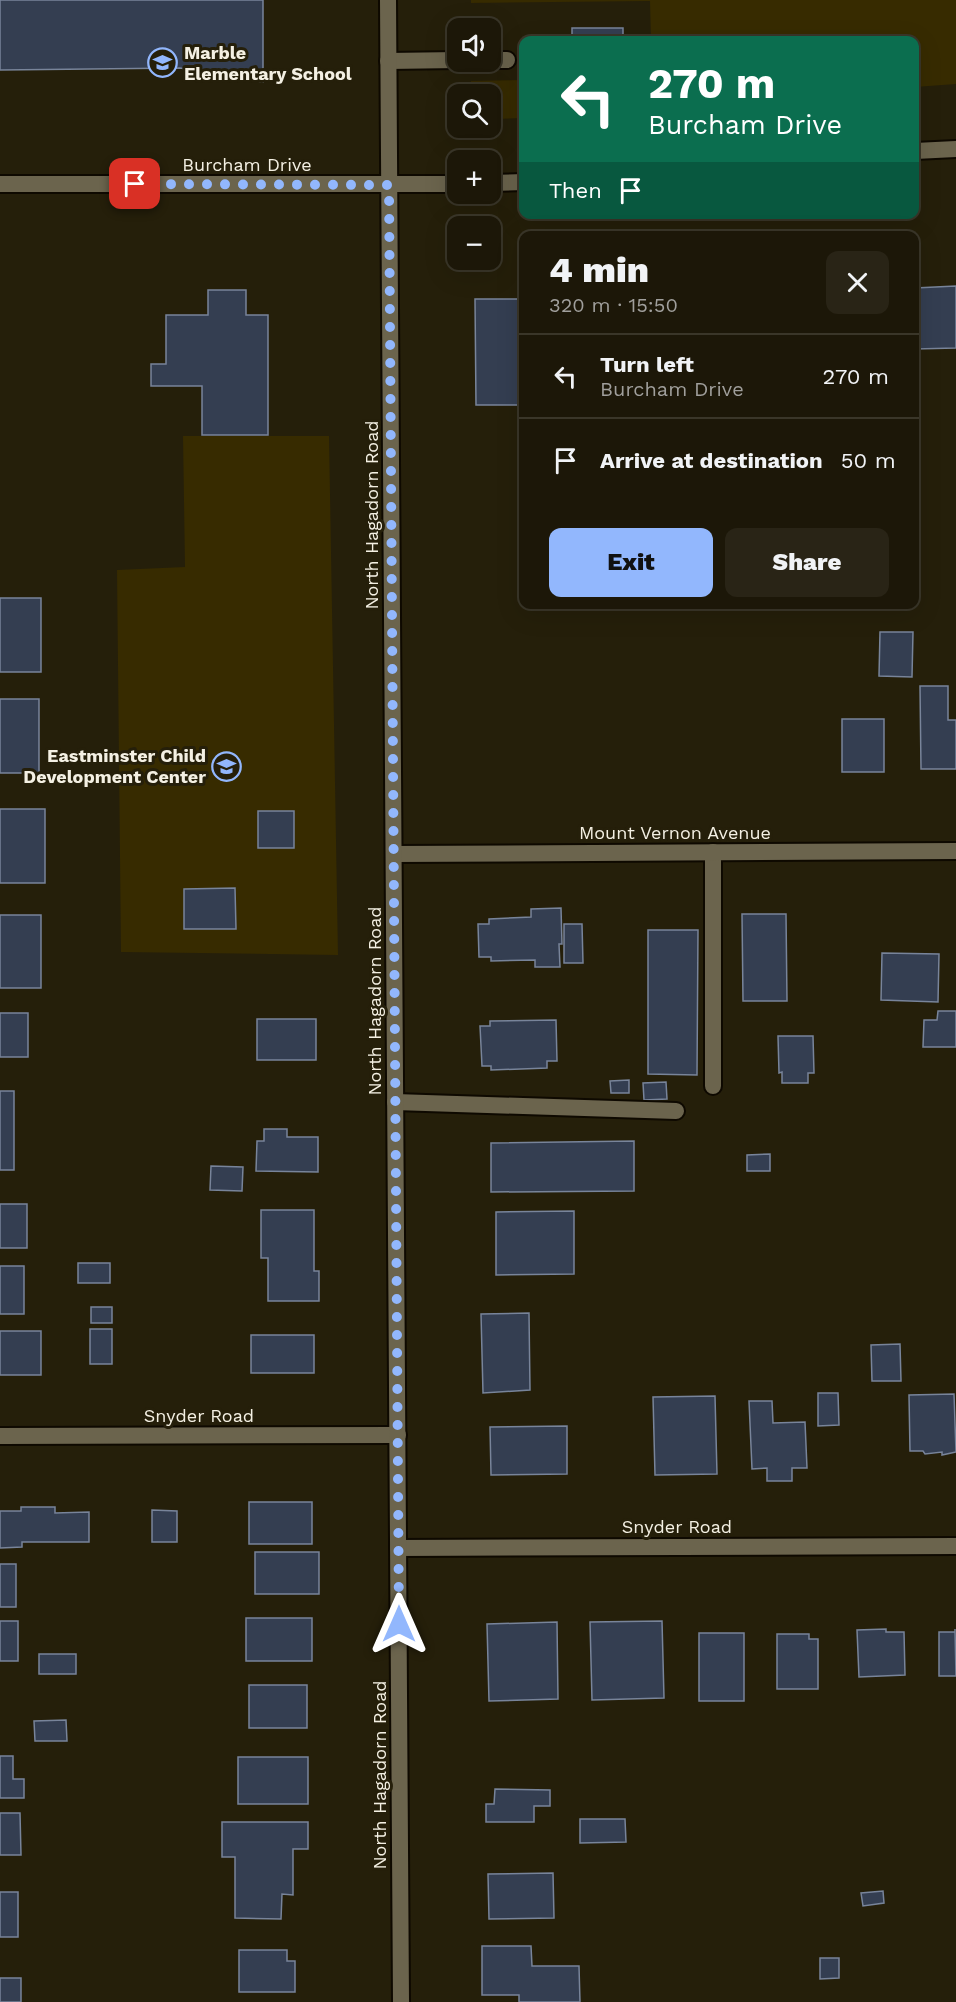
<!DOCTYPE html>
<html lang="en">
<head>
<meta charset="utf-8">
<style>
  body { margin:0; font-family:"Work Sans",sans-serif; background:#292416; color:#f1f3f6; height:100vh; display:flex; flex-direction:column; font-size:22px; white-space:nowrap }
  * { box-sizing:border-box; margin:0 }
  p { font-size:20px; color:#a09f9c }
  .icon { flex:none; width:33px; height:33px; fill:none; stroke:currentColor; stroke-width:2; stroke-linecap:round; stroke-linejoin:round }
  .map { position:relative; flex:1; overflow:hidden }
  .details { position:absolute; left:519px; top:231px; width:400px; height:378px; display:flex; flex-direction:column; background:#1c1708; border-radius:12px; box-shadow:0 6px 24px #0002,0 0 0 2px #3a3629 }
  .details>* { flex:none }
  .banner { position:absolute; left:519px; top:36px; width:400px; height:183px; border-radius:12px; box-shadow:0 6px 24px #0002,0 0 0 2px #3a3629; background:#0b6e4f; color:#fff; overflow:hidden }
  .controls { position:absolute; left:447px; top:18px; display:grid; gap:12px }
  .controls a { display:grid; place-items:center; width:54px; height:54px; border-radius:12px; background:#1c1708; box-shadow:0 6px 24px #0002,0 0 0 2px #3a3629; font-size:30px }
  .pin { position:absolute; display:grid; place-items:center; width:51px; height:51px; color:#fff; margin:-26px; border-radius:12px; box-shadow:0 3px 9px #0006 }
  .me { position:absolute; width:66px; margin:-33px; rotate:0deg; stroke-linejoin:round; filter:drop-shadow(0 0 4px #0008) }
  .turn { display:flex; align-items:center; gap:21px; height:126px; padding:0 30px; font-size:27px }
  .turn .icon { width:78px; height:78px; stroke-width:2.5 }
  .turn b { display:block; font-size:42px; line-height:51px }
  .then { display:flex; align-items:center; height:57px; padding:0 30px; background:#0003; gap:12px; font-size:22px }
  .round { display:grid; place-items:center; flex:none; width:63px; height:63px; border-radius:12px; background:#292416 }
  .summary { display:flex; align-items:center; justify-content:space-between; height:102px; padding:0 30px }
  h1 { font-size:36px; font-weight:800; line-height:45px }
  .primary-button { display:flex; gap:12px; margin-top:auto; padding:12px 30px }
  .primary-button a { flex:1; height:69px; border-radius:12px; background:#92b7fd; color:#111; font-size:24px; font-weight:800; line-height:69px; text-align:center }
  .primary-button a+a { background:#292416; color:#f1f3f6 }
  ul { padding:0; list-style:none }
  li { display:flex; align-items:center; gap:18px; height:84px; padding:0 30px; border-top:2px solid #3a3629 }
  li div { flex:1 }
  li b { display:block; font-size:22px }
  li em { font-style:normal }
  .map>svg:first-child { display:block }
</style>
</head>
<body>
<div class="map">
<svg width="956" height="2002" viewBox="0 0 956 2002">
  <rect width="100%" height="100%" fill="#251f0a"/>
  <path fill="#372b00" d="M471 0H956V84L915 87V40H651L650 1 471 3Z
    M523 80V118L491 119 490 94H471V81Z
    M183 436H329L338 955 121 952 117 570 185 567Z"/>
  <path fill="#343e51" stroke="#78849a" stroke-width="1.5" d="M0 0H263V82L180 68 0 70Z
    M572 28H623V40H572Z
    M956 286V348L915 349V288Z
    M208 290H246V315H268V435H202V386H151V364H166V315H208Z
    M475 299H518V332H524V405H476Z
    M0 598H41V672H0Z
    M645 604H691V610L645 609Z
    M880 632H913L912 677 879 676Z
    M920 686H948V720H956V769H921Z
    M0 699H39V773H0Z
    M842 719H884V772H842Z
    M0 809H45V883H0Z
    M258 811H294V848H258Z
    M235 888 236 929H184V889Z
    M561 908 562 944H559L560 967H535V960L491 961V957H479L478 924H489V919L531 917V909Z
    M742 914H786L787 1001H743Z
    M0 915H41V988H0Z
    M564 924H582L583 963H564Z
    M648 930H698L697 1075 648 1074Z
    M882 953 939 954 938 1002 881 1000Z
    M938 1011H956V1047H923L924 1020H937Z
    M0 1013H28V1057H0Z
    M257 1019H316V1060H257Z
    M556 1020 557 1061H547V1068L491 1070V1066H482L480 1026H490V1021Z
    M778 1036H813L814 1073H808V1083H782V1072L779 1073Z
    M629 1080V1093H611L610 1081Z
    M666 1082 667 1099 644 1100 643 1083Z
    M0 1091H14V1170H0Z
    M264 1129H287V1137H318V1172L256 1171 257 1141H264Z
    M634 1141V1191L491 1192V1143Z
    M770 1154V1171H747V1155Z
    M211 1166 243 1167 242 1191 210 1190Z
    M0 1204H27V1248H0Z
    M261 1210H314V1271H319V1301H268V1258H261Z
    M574 1211V1274L496 1275V1212Z
    M78 1263H110V1283H78Z
    M0 1266H24V1314H0Z
    M91 1307H112V1323H91Z
    M529 1313 530 1390 483 1393 481 1314Z
    M90 1329H112V1364H90Z
    M0 1331H41V1375H0Z
    M251 1335H314V1373H251Z
    M900 1344 901 1381H872L871 1345Z
    M818 1393H838L839 1425 818 1426Z
    M954 1394 956 1452 942 1455V1452L925 1454 923 1451H910L909 1395Z
    M715 1396 717 1474 655 1475 653 1397Z
    M749 1401H772L773 1423 805 1422 807 1468H792V1481H767V1468L752 1469Z
    M567 1426V1474L491 1475 490 1427Z
    M249 1502H312V1544H249Z
    M21 1507H55V1513L89 1512V1542H22V1547L0 1548V1511H21Z
    M152 1510 177 1511V1542H152Z
    M255 1552H319V1594H255Z
    M0 1564H16V1607H0Z
    M246 1618H312V1661H246Z
    M0 1621H18V1661H0Z
    M662 1621 664 1698 592 1700 590 1622Z
    M557 1622 558 1699 489 1701 487 1624Z
    M886 1629V1632H904L905 1675 859 1677 857 1630Z
    M955 1629 956 1676H939V1632H955Z
    M699 1633H744V1701H699Z
    M777 1634H809V1639H818V1689H777Z
    M39 1654H76V1674H39Z
    M249 1685H307V1728H249Z
    M66 1720 67 1741H35L34 1721Z
    M0 1756H13V1779H24V1798H0Z
    M238 1757H308V1804H238Z
    M495 1789 550 1790V1806H534V1822H486V1804H494Z
    M0 1813H20L21 1855H0Z
    M580 1819H625L626 1842 580 1843Z
    M222 1822H308V1849H293V1895L282 1894 281 1919 235 1918V1857H222Z
    M553 1873 554 1918 489 1919 488 1874Z
    M883 1891 884 1903 863 1906 861 1893Z
    M0 1892H18V1937H0Z
    M482 1946H531L532 1966H579L580 2002H519V1995H482Z
    M239 1950H287V1961H295V1992H239Z
    M820 1958H839V1978L820 1979Z
    M0 1978H21V2002H0Z"/>
  <g fill="none" stroke-linecap="round" stroke-linejoin="round">
    <defs>
      <path id="service" d="M490 60H507
        M388 61 458 60
        M713 1086V852
        M395 1102 676 1111"/>
      <path id="minor" d="M394 854 956 851
        M0 1436 398 1435
        M398 1548 956 1546"/>
      <path id="tertiary" d="M388 0 401 2002
        M915 151 956 149
        M490 183 524 182
        M0 184H458"/>
    </defs>
    <use href="#service" stroke="#0e0900" stroke-width="20"/>
    <use href="#minor" stroke="#0e0900" stroke-width="20"/>
    <use href="#tertiary" stroke="#0e0900" stroke-width="20"/>
    <use href="#service" stroke="#6b644d" stroke-width="16"/>
    <use href="#minor" stroke="#6b644d" stroke-width="16"/>
    <use href="#tertiary" stroke="#6b644d" stroke-width="16"/>
  </g>
  <g fill="none" stroke-linecap="round" stroke-linejoin="round">
    <path stroke="#92b7fd" stroke-width="10" stroke-dasharray="0 18" d="M135 184 389 185 399 1624"/>
  </g>
  <defs>
    <symbol id="school-ring" viewBox="-11 -11 22 22"><circle r="9.5" fill="#251f0a" stroke="#92b7fd" stroke-width="1.5"/><path d="M0-5L7-2L0 1L-7-2ZM-4 1L0 2.5L4 1V4Q0 6-4 4Z" fill="#92b7fd"/></symbol>
  </defs>
  <g fill-rule="evenodd">
    <use href="#school-ring" x="146" y="46" width="33" height="33"/>
    <use href="#school-ring" x="210" y="750" width="33" height="33"/>
  </g>
  <g text-anchor="middle" stroke-width="6" stroke-linejoin="round" paint-order="stroke">
    <g font-size="18" font-weight="bold" fill="#f4f0e3" stroke="#251f0a" text-anchor="start">
      <text x="184" y="59">Marble<tspan x="184" dy="21">Elementary School</tspan></text>
      <text x="206" y="762" text-anchor="end">Eastminster Child<tspan x="206" dy="21">Development Center</tspan></text>
    </g>
    <g font-size="18" fill="#f4f0e3" stroke="#251f0a">
      <text x="247" y="171">Burcham Drive</text>
      <text transform="translate(372 515) rotate(-90)" y="6">North Hagadorn Road</text>
      <text x="675" y="839">Mount Vernon Avenue</text>
      <text transform="translate(375 1001) rotate(-90)" y="6">North Hagadorn Road</text>
      <text x="199" y="1422">Snyder Road</text>
      <text x="677" y="1533">Snyder Road</text>
      <text transform="translate(380 1775) rotate(-90)" y="6">North Hagadorn Road</text>
    </g>
  </g>
</svg>
<div class="controls">
<a><svg class="icon" aria-label="sound" viewBox="0 0 24 24"><path d="M4 9h4l5-4v14l-5-4H4zM17 9q2 3 0 6"/></svg></a>
<a><svg class="icon" aria-label="search" viewBox="0 0 24 24"><circle cx="10" cy="10" r="6"/><path d="M15 15l6 6"/></svg></a>
<a>+</a>
<a>−</a>
</div>
<div class="pin" style="left:135px;top:184px;background:#d93025"><svg class="icon" aria-label="arrive" viewBox="0 0 24 24"><path d="M6 21V4h12l-3 4 3 4H6"/></svg></div>
<svg class="me" style="left:399px;top:1624px" viewBox="-20 -20 40 40"><path d="M0-17L14 15 0 8-14 15z" fill="#92b7fd" stroke="#fff" stroke-width="4"/></svg>
<div class="banner">
<div class="turn"><svg class="icon" aria-label="left" viewBox="0 0 24 24"><path d="M17 20v-9H6M10 6l-5 5 5 5"/></svg><div><b>270 m</b>Burcham Drive</div></div>
<div class="then">Then<svg class="icon" aria-label="arrive" viewBox="0 0 24 24"><path d="M6 21V4h12l-3 4 3 4H6"/></svg></div>
</div>
<section class="details">
<div class="summary"><div><h1>4 min</h1><p>320 m · 15:50</p></div><a class="round"><svg class="icon" aria-label="close" viewBox="0 0 24 24"><path d="M6 6l12 12M18 6L6 18"/></svg></a></div>
<ul>
<li><svg class="icon" aria-label="left" viewBox="0 0 24 24"><path d="M17 20v-9H6M10 6l-5 5 5 5"/></svg><div><b>Turn left</b><p>Burcham Drive</p></div><em>270 m</em></li>
<li><svg class="icon" aria-label="arrive" viewBox="0 0 24 24"><path d="M6 21V4h12l-3 4 3 4H6"/></svg><div><b>Arrive at destination</b></div><em>50 m</em></li>
</ul>
<div class="primary-button"><a>Exit</a><a>Share</a></div>
</section>
</div>
</body>
</html>
